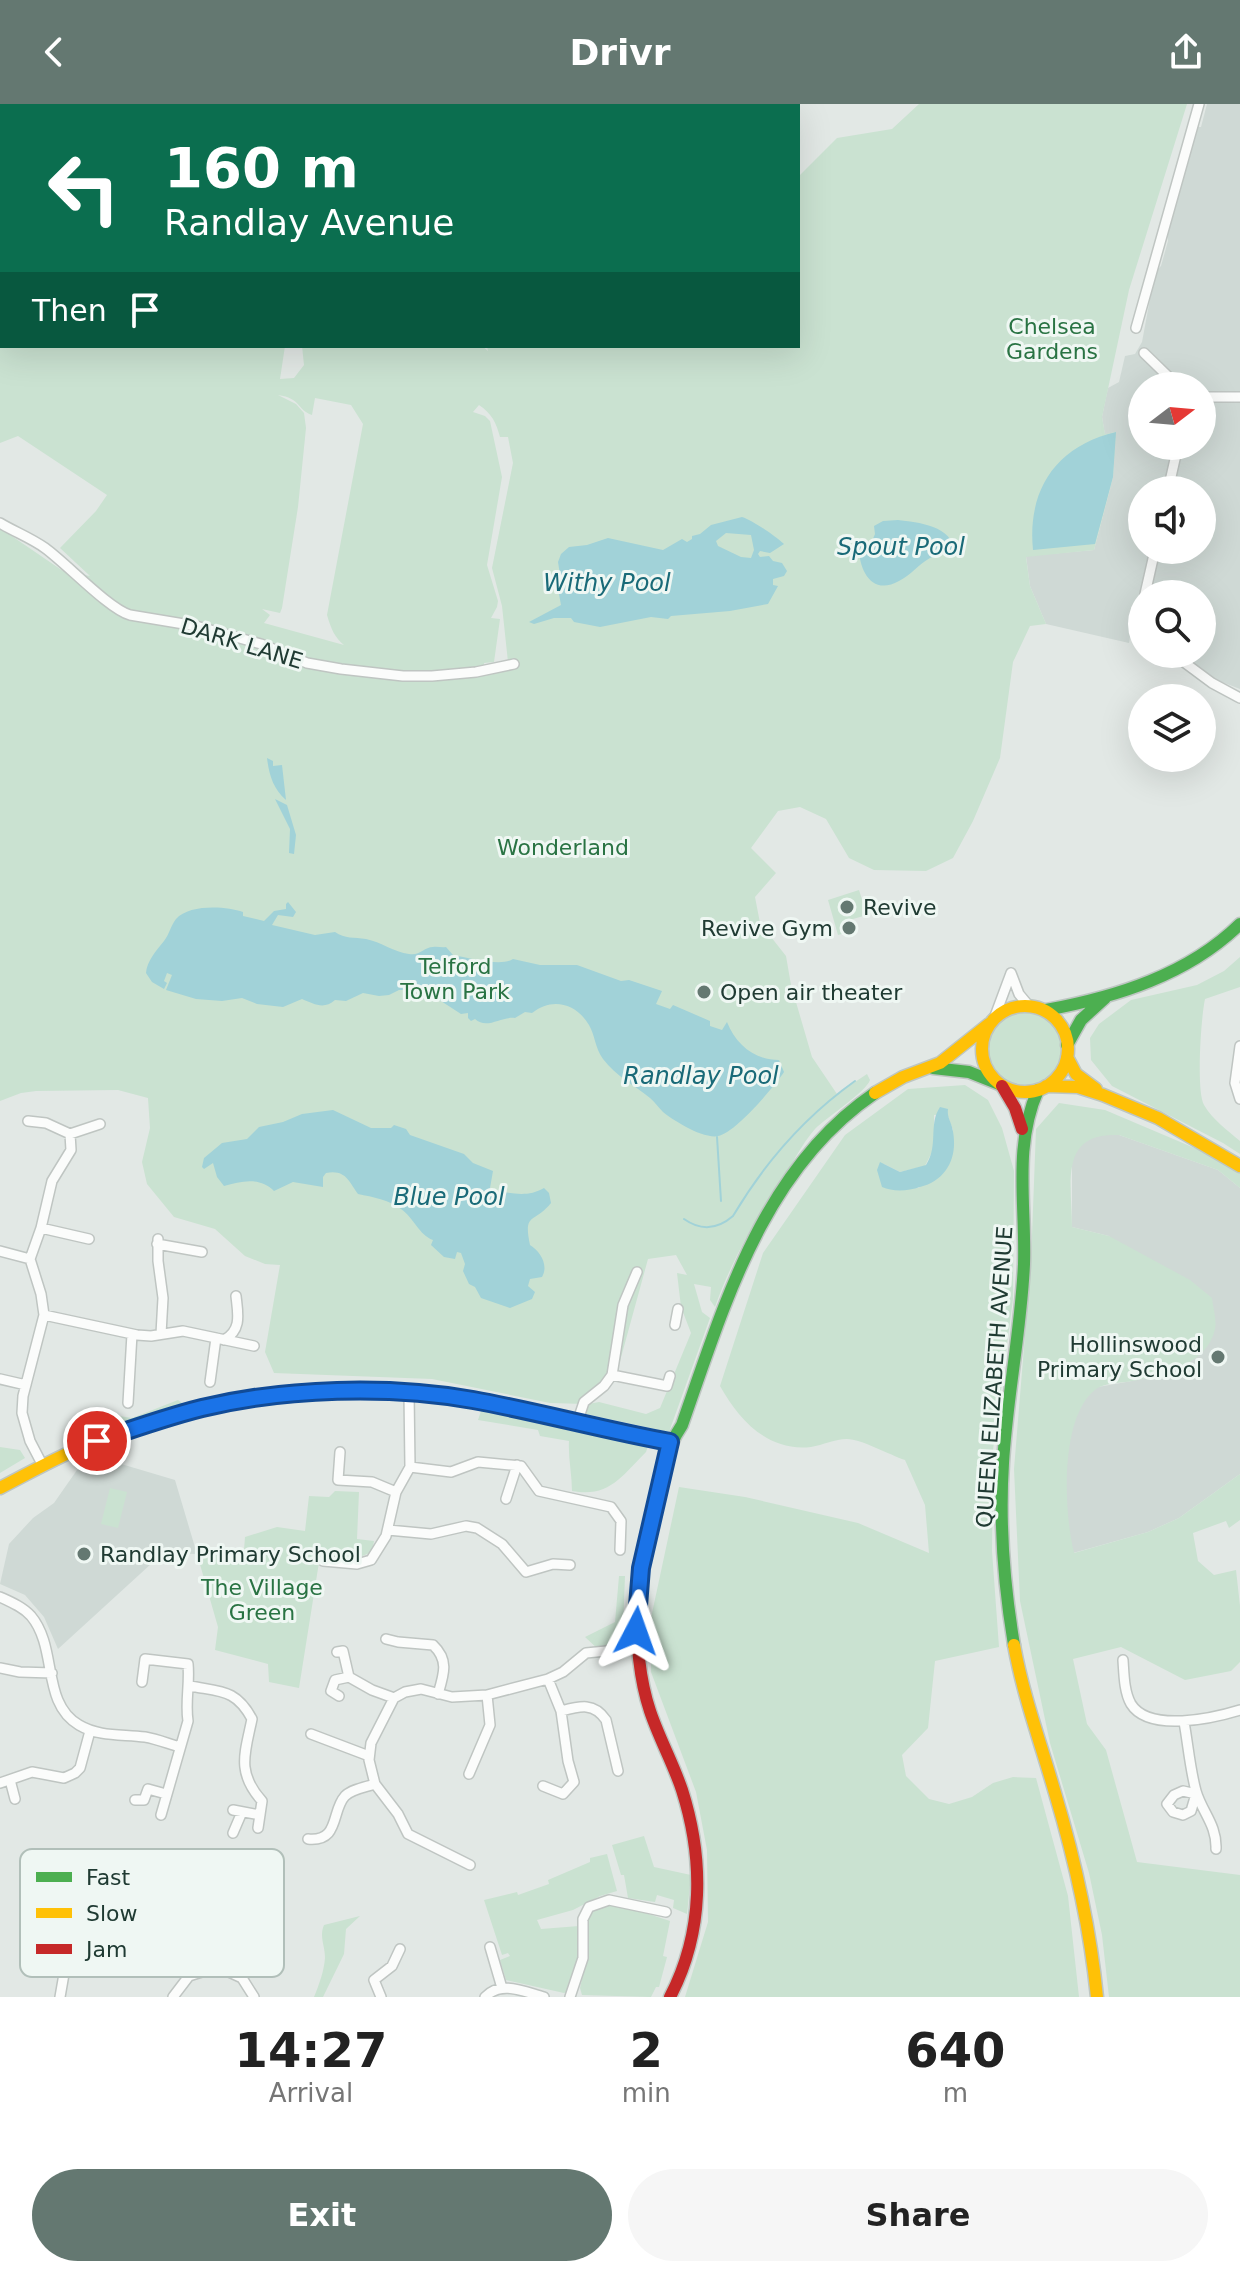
<!DOCTYPE html>
<html lang="en">
<head>
<meta charset="utf-8">
<style>
  body { margin:0; font-family:"DejaVu Sans",sans-serif; background:#f6f6f6; color:#222; height:100vh; display:flex; flex-direction:column; font-size:30px; white-space:nowrap }
  * { box-sizing:border-box; margin:0 }
  p { font-size:26px; color:#767676 }
  .icon { flex:none; width:44px; height:44px; fill:none; stroke:currentColor; stroke-width:2; stroke-linecap:round; stroke-linejoin:round }
  .map { position:relative; height:1893px; overflow:hidden }
  .sheet { display:flex; flex-direction:column; background:#fff; flex:1 }
  .sheet>* { flex:none }
  .hud { position:absolute; left:0px; top:0px; width:800px; height:244px; box-shadow:0 8px 32px #0002; background:#0b6e4f; color:#fff; overflow:hidden }
  .needle { width:52px; rotate:74deg }
  .fabs { position:absolute; left:1128px; top:268px; display:grid; gap:16px }
  .fabs a { display:grid; place-items:center; width:88px; height:88px; border-radius:50%; background:#fff; box-shadow:0 8px 32px #0002; font-size:40px }
  .pin { position:absolute; display:grid; place-items:center; width:68px; height:68px; color:#fff; margin:-34px; border:4px solid #fff; border-radius:50%; box-shadow:0 2px 8px #0007 }
  .me { position:absolute; width:88px; margin:-44px; rotate:4deg; stroke-linejoin:round; filter:drop-shadow(0 0 6px #0008) }
  .turn { display:flex; align-items:center; gap:28px; height:168px; padding:0 32px; font-size:36px }
  .turn .icon { width:104px; height:104px; stroke-width:2.5 }
  .turn b { display:block; font-size:56px; line-height:68px }
  .then { display:flex; align-items:center; height:76px; padding:0 32px; background:#0003; gap:16px; font-size:30px }
  .eta { display:flex; justify-content:space-evenly; align-items:center; height:136px; text-align:center }
  .eta b { font-size:48px; font-weight:800; line-height:56px }
  .cta { display:flex; gap:16px; margin-top:auto; padding:16px 32px }
  .cta a { flex:1; height:92px; border-radius:48px; background:#647871; color:#fff; font-size:32px; font-weight:800; line-height:92px; text-align:center }
  .cta a+a { background:#f6f6f6; color:#222 }
  header { display:flex; justify-content:space-between; align-items:center; height:104px; padding:0 32px; background:#647871; color:#fff; font-size:36px; font-weight:800 }
  .map>svg:first-child { display:block }
</style>
</head>
<body>
<header><svg class="icon" aria-label="back" viewBox="0 0 24 24"><path d="M15 5l-7 7 7 7"/></svg>Drivr<svg class="icon" aria-label="share" viewBox="0 0 24 24"><path d="M12 15V3M7 8l5-5 5 5M5 13v7h14v-7"/></svg></header>
<div class="map">
<svg width="1240" height="1893" viewBox="0 0 1240 1893">
  <rect width="100%" height="100%" fill="#e2e8e5"/>
  <path fill="#cfd9d5" fill-rule="evenodd" d="M1207 0H1240V585L1214 575 1182 550H1202V490H1142V517L1133 515 1129 539 1046 520 1030 482 1026 452 1094 446 1113 373 1115 328 1105 331 1102 313 1108 284 1119 278 1125 252 1135 250 1142 238 1155 168 1161 162 1168 137 1167 128 1196 23H1201ZM1142 282H1202V342H1142ZM1142 386H1202V446H1142Z
    M1104 1030 1119 1031 1218 1066 1240 1084V1370L1179 1414 1148 1428 1073 1449 1044 1318 1098 1283 1143 1275 1185 1261 1109 1132 1072 1123V1055L1079 1041 1088 1034Z
    M101 1354 175 1376 197 1450 163 1449 58 1545 44 1513 25 1491 0 1480 9 1440 33 1414 54 1399 77 1366Z"/>
  <path fill="#cae2d1" fill-rule="evenodd" d="M919 0H1187L1129 186 1102 313 1105 330 1116 328 1113 373 1094 446 1026 453 1030 482 1046 520 1030 522 1013 558 1000 654 973 717 953 754 926 767 874 766 849 754 826 715 800 703 778 707 751 744 776 769 755 793 760 819 786 852 791 881 812 953 837 990 867 970 870 976C866 988 827 1013 815 1025 806 1035 798 1049 791 1061 761 1106 733 1152 715 1203L710 1196 711 1183 694 1180 702 1208 710 1214 669 1328 581 1309 583 1301 599 1298 646 1310 660 1304 691 1229 681 1203 677 1169 687 1171 676 1151 648 1155 617 1268 584 1300 550 1299 432 1275 274 1269 265 1248 280 1161 265 1160 245 1152 215 1125 174 1113 147 1080 142 1058 150 1024 148 994 118 986 36 987 21 989 0 997V424L63 467 90 472 60 444 96 407 107 391 18 332 0 339V162L2 242H285L280 275 294 274 304 261 302 242H482L488 247 487 242H798V73L837 34 892 25ZM278 291C301 294 297 306 312 311L315 294 351 301 363 320 327 511C331 525 335 534 344 541L264 519 270 511 262 505 280 509 282 504 298 403 306 324 304 309 296 300ZM479 301C492 310 496 318 500 333H508L513 359 492 464 502 502 508 558 506 567 485 568 484 559 494 558 500 515 491 514 497 503 498 497 487 461 502 373 490 317 485 312 473 308Z
    M859 786 867 811 853 815 856 826 838 831 828 796Z
    M1240 853V883L1205 895C1201 913 1196 987 1204 1001 1213 1016 1227 1026 1240 1037V1050L1223 1039 1112 982 1091 956 1090 934 1099 920 1131 896 1197 881 1224 867Z
    M986 945a38 38 0 1 1 76 0a38 38 0 1 1-76 0Z
    M965 981 988 996 1002 1024 1014 1067 1013 1195 993 1346 992 1447 999 1543 935 1557 928 1624 902 1651 906 1672 929 1695 949 1700 972 1693 993 1679 1013 1673 1036 1674 1068 1792 1079 1893H685L708 1818 707 1746 696 1688 651 1568V1514L679 1383 745 1393 858 1419 929 1449 925 1401 905 1356C890 1351 861 1335 847 1335 835 1335 823 1341 811 1343 768 1348 739 1316 720 1282L763 1149 845 1031 908 985ZM947 1010 953 1026 919 1084 882 1083 884 1060 900 1068 925 1062 934 1044V1011Z
    M1059 999 1105 1006 1211 1051 1240 1069V1084L1218 1066 1119 1031C1058 1028 1072 1080 1072 1123L1109 1132 1190 1176 1212 1194C1213 1204 1217 1216 1215 1225 1208 1260 1162 1272 1132 1277 1122 1279 1104 1279 1096 1285 1059 1313 1064 1408 1074 1449L1148 1428 1179 1414 1240 1370V1416L1229 1424 1226 1417 1193 1429 1198 1457 1214 1471 1236 1466 1240 1502V1558L1231 1567 1185 1576 1121 1543 1073 1555 1087 1620 1106 1646 1137 1758 1240 1771V1893H1109L1102 1831 1089 1769 1050 1639 1020 1497 1014 1365 1031 1158 1036 1025Z
    M178 1296 182 1299 184 1306 68 1343V1332L78 1331 82 1306 132 1314Z
    M482 1304 648 1342 646 1348C622 1372 609 1394 572 1387 572 1370 568 1354 569 1337L540 1332 538 1326 478 1316Z
    M0 1343 20 1346 25 1354 0 1369Z
    M110 1384 127 1388 118 1424 101 1420Z
    M335 1387 359 1388 357 1435 374 1437 372 1448 355 1455 320 1452 299 1584 269 1578 268 1560 215 1546 218 1523 197 1450H240L244 1446 245 1433 277 1423 305 1427 309 1392 329 1393Z
    M619 1472H625L623 1525 627 1543 599 1546 585 1533 615 1518Z
    M644 1732 654 1763 691 1771 687 1810 673 1804 674 1796 657 1791 655 1798 628 1794 624 1771H621L612 1741Z
    M607 1750 617 1787 600 1792 573 1806 537 1816 541 1825 579 1822V1857L570 1887 564 1889 506 1876 500 1856 510 1852 508 1849 502 1851 484 1796 517 1788 518 1791 549 1780 548 1776 590 1758V1754Z
    M601 1801H621L670 1817 663 1852 667 1853 659 1883H656L651 1893 582 1891 580 1884 589 1845 588 1816 591 1809Z
    M360 1812 346 1825 344 1850 323 1893H314C319 1881 324 1867 325 1854 325 1841 319 1833 324 1821Z"/>
  <path fill="#a1d2d8" fill-rule="evenodd" d="M1116 328 1113 373 1095 440 1033 446C1027 386 1056 342 1116 328Z
    M742 413C754 417 775 432 784 440L770 449 760 447 758 450 760 453 769 452 773 457 782 459 787 467 784 472 773 475V481L778 482 768 500 730 507 671 512 668 515 651 513 600 523 574 518 571 514H554L534 520 529 518 561 501 558 485 561 477 558 458 561 450 569 443 587 441 608 434 663 446 682 435 687 438 692 435V432L700 430 711 421ZM726 429 751 431 754 446 751 454 741 453 718 442 716 437Z
    M898 416C917 418 954 422 954 448 946 448 938 450 930 454 919 460 911 471 899 477 871 493 858 464 859 441L872 437 875 430 874 422 883 417Z
    M267 654 273 657V662L282 661 286 696C273 685 269 670 267 654Z
    M275 695 287 701 296 731 294 750 289 749 290 725Z
    M288 798 296 808 293 813 278 811 272 821 315 831 335 828C345 835 354 833 366 835 381 838 394 848 409 850 420 852 424 843 433 843 437 842 442 844 446 843L453 851C470 854 501 863 513 855L540 861H577L621 877 629 876 662 887 656 900 670 905 673 901 710 917V922L722 926 727 918C736 941 755 956 779 956L784 968C774 983 735 1029 718 1032 711 1034 695 1028 688 1024 681 1020 670 1014 663 1008 658 1003 655 998 650 994 634 981 616 972 603 955 595 944 595 931 589 921 576 899 552 893 532 909L525 908 515 914C501 912 487 926 475 915L471 917 468 914V909L461 910 424 886H399L389 891 379 892 363 889 346 897 335 896C324 906 314 900 302 895L283 903 257 900 242 894 222 897 196 895 166 886 172 871 167 869 164 877 167 879 164 885 152 878 146 869C147 857 156 847 164 837 169 831 171 821 176 815 189 800 226 802 243 808V812L264 817 274 807 286 805V800Z
    M940 1003 948 1005C947 1012 950 1016 952 1023 959 1051 948 1076 920 1083 908 1087 893 1088 882 1083L877 1066 880 1058 900 1068 926 1061C939 1041 928 1021 940 1003Z
    M333 1006 371 1024H391L394 1021 406 1025 410 1031 464 1050 473 1059 493 1067 490 1084 492 1086C511 1089 527 1094 544 1084L549 1089 551 1099C534 1120 523 1108 530 1141 540 1147 549 1161 542 1173L530 1175 528 1182 535 1188 532 1195 510 1204 481 1194 475 1183 469 1180 463 1167 465 1160 461 1149 457 1148 455 1155 444 1153 431 1141 433 1136C419 1131 414 1114 401 1105 389 1096 373 1093 358 1090 349 1078 346 1065 326 1069L323 1073V1083L293 1078 274 1087C260 1073 242 1077 224 1082L217 1073 213 1059 204 1065 202 1063 204 1054 222 1039 247 1035 259 1023 283 1018 302 1010Z"/>
  <g fill="none" stroke-linecap="round" stroke-linejoin="round">
    <path stroke="#a1d2d8" stroke-width="2" d="M0 89H2
      M717 1033 721 1097
      M684 1115C701 1127 718 1125 733 1112 765 1058 803 1014 855 977"/>
    <defs>
      <path id="street" d="M38 0 39 2
        M167 0 169 2
        M396 0 401 2
        M580 0V2
        M687 0 688 2
        M108 2 110 0
        M321 2 325 0
        M448 2 451 0
        M780 2V0
        M0 78H2
        M1136 224 1199 0
        M1144 249 1178 282
        M1202 293H1240
        M1168 386 1178 342
        M0 419C15 428 31 434 45 444 67 460 109 505 130 511L196 522 261 540 307 559 341 565 403 572H432L476 568 514 560
        M1145 490 1155 446
        M1142 503 1139 518 1142 529
        M1173 550 1212 579 1240 594
        M1011 869 1019 890 1029 902
        M995 912 1011 869
        M1240 942 1235 979 1240 995
        M28 1017 46 1019 70 1030 100 1020
        M41 1124 89 1135
        M158 1135V1157L163 1194 161 1230
        M157 1140 202 1148
        M0 1147 30 1155
        M44 1211 137 1231 151 1232 183 1227 254 1242
        M675 1221 678 1205
        M224 1236C242 1226 238 1210 236 1192
        M612 1271 667 1282 670 1272
        M0 1275 26 1281
        M210 1278 216 1234
        M128 1299 132 1230
        M577 1319 584 1298 604 1282 612 1271 623 1201 637 1168
        M340 1348 338 1376 372 1378 396 1388
        M43 1362 30 1337 22 1309 23 1292 44 1211 41 1190 30 1155 41 1124 52 1077 71 1046 70 1030
        M410 1363 451 1368 478 1358 521 1362 539 1387 611 1403 621 1417 620 1446
        M506 1395 517 1361
        M388 1426 431 1430 466 1422 477 1424 502 1440 526 1468 553 1460 570 1461
        M323 1457 357 1460 371 1456 386 1432 396 1388 410 1363 409 1289
        M0 1493C11 1498 23 1503 31 1512 58 1544 41 1599 79 1621 99 1633 123 1630 145 1633 157 1635 169 1640 180 1643
        M386 1535 398 1538 433 1541C449 1556 444 1570 438 1590
        M337 1548 343 1547 349 1573
        M1123 1556C1124 1570 1124 1588 1131 1600 1149 1629 1214 1614 1240 1606
        M0 1564 20 1568 52 1569
        M142 1578 145 1555 188 1560C190 1580 185 1598 188 1617L161 1711
        M190 1582C221 1588 236 1585 252 1615 245 1649 236 1668 262 1697L258 1724
        M339 1592 331 1587 335 1576 349 1573 372 1586 394 1594
        M561 1607C580 1602 594 1598 606 1616L618 1667
        M1184 1618C1188 1640 1190 1665 1196 1687 1202 1708 1217 1721 1216 1745
        M311 1630 369 1652
        M469 1670 490 1621 487 1591
        M10 1676 15 1695
        M0 1679 32 1668 64 1674 75 1669 80 1664 90 1627
        M543 1682 563 1690 574 1678 568 1657 561 1607 548 1575
        M1183 1687 1196 1690 1191 1707 1183 1711 1173 1708 1167 1700 1174 1691Z
        M135 1696H144L148 1685 166 1690
        M233 1706 260 1711
        M233 1729 242 1708
        M308 1735C340 1738 331 1707 345 1692 352 1685 366 1683 375 1680
        M470 1761 408 1730 398 1710 375 1680 369 1656 371 1639 394 1594 405 1588 421 1585 452 1593 487 1591 548 1575 563 1568 586 1549 637 1544
        M75 1796 89 1809
        M490 1843 502 1884
        M189 1872 178 1840 190 1803 202 1800
        M242 1874 255 1858 268 1849
        M60 1893 68 1847 75 1827 91 1805 107 1793 121 1769
        M173 1893 189 1872 218 1863 242 1874 254 1893
        M381 1893 374 1876 392 1862 400 1845
        M485 1893C501 1876 525 1888 544 1893
        M570 1893 583 1854V1815L589 1803 609 1796 666 1808"/>
      <path id="fast" d="M1046 906C1116 893 1188 871 1240 820
        M1067 941 1081 916 1105 894
        M933 964 969 968 999 980
        M638 1504C641 1459 650 1417 662 1373 668 1352 669 1340 682 1321 725 1199 763 1065 875 989
        M1014 1541C1004 1481 999 1420 1003 1359 1007 1292 1021 1227 1024 1160 1026 1101 1013 1042 1038 986"/>
      <path id="slow" d="M982 945a43 43 0 1 1 86 0a43 43 0 1 1-86 0Z
        M1067 953 1076 970 1096 985
        M1046 982 1078 983 1103 991 1158 1014 1240 1062
        M875 989 903 973 940 959 989 920
        M0 1384C33 1367 64 1349 99 1336 237 1284 375 1275 519 1305
        M1014 1541C1023 1591 1041 1640 1055 1689 1075 1756 1090 1823 1097 1893"/>
      <path id="jam" d="M1002 982 1015 1004 1022 1025
        M519 1305 670 1338
        M638 1504C635 1534 640 1577 650 1607 659 1634 673 1659 682 1686 704 1755 704 1828 670 1893"/>
    </defs>
    <use href="#street" stroke="#bfc5c2" stroke-width="12"/>
    <use href="#fast" stroke="#bec6c2" stroke-width="15"/>
    <use href="#slow" stroke="#bec6c2" stroke-width="15"/>
    <use href="#jam" stroke="#bec6c2" stroke-width="15"/>
    <use href="#street" stroke="#fbfcfb" stroke-width="9"/>
    <use href="#fast" stroke="#4caf50" stroke-width="12"/>
    <use href="#slow" stroke="#ffc107" stroke-width="12"/>
    <use href="#jam" stroke="#c62828" stroke-width="12"/>
  </g>
  <g fill="none" stroke-linecap="round" stroke-linejoin="round">
    <defs>
      <path id="route" d="M97 1337C132 1325 166 1313 202 1304 285 1284 389 1281 473 1296 539 1308 604 1326 670 1338L641 1464 636 1527"/>
    </defs>
    <use href="#route" stroke="#114b97" stroke-width="20"/>
    <use href="#route" stroke="#1a73e8" stroke-width="14"/>
  </g>
  <g fill="#647871" stroke="#eff7f3" stroke-width="3">
    <circle cx="847" cy="803" r="8"/>
    <circle cx="849" cy="824" r="8"/>
    <circle cx="704" cy="888" r="8"/>
    <circle cx="1218" cy="1253" r="8"/>
    <circle cx="84" cy="1450" r="8"/>
  </g>
  <g text-anchor="middle" stroke-width="6" stroke-linejoin="round" paint-order="stroke">
    <g font-size="22" fill="#297343" stroke="#eff7f3">
      <text x="1052" y="230">Chelsea<tspan x="1052" dy="25">Gardens</tspan></text>
      <text x="563" y="751">Wonderland</text>
      <text x="455" y="870">Telford<tspan x="455" dy="25">Town Park</tspan></text>
      <text x="262" y="1491">The Village<tspan x="262" dy="25">Green</tspan></text>
    </g>
    <g font-size="22" fill="#203b33" stroke="#eff7f3">
      <text transform="translate(242 539) rotate(17)" y="8">DARK LANE</text>
      <text transform="translate(994 1273) rotate(-86)" y="8">QUEEN ELIZABETH AVENUE</text>
    </g>
    <g font-size="22" fill="#203b33" stroke="#eff7f3" text-anchor="start">
      <text x="863" y="811">Revive</text>
      <text x="833" y="832" text-anchor="end">Revive Gym</text>
      <text x="720" y="896">Open air theater</text>
      <text x="1202" y="1248" text-anchor="end">Hollinswood<tspan x="1202" dy="25">Primary School</tspan></text>
      <text x="100" y="1458">Randlay Primary School</text>
    </g>
    <g font-size="24" font-style="italic" fill="#196a78" stroke="#eff7f3">
      <text x="901" y="451">Spout Pool</text>
      <text x="607" y="487">Withy Pool</text>
      <text x="701" y="980">Randlay Pool</text>
      <text x="449" y="1101">Blue Pool</text>
    </g>
  </g>
  <rect x="20" y="1745" width="264" height="128" rx="12" fill="#eff7f3" stroke="#b1bfb9" stroke-width="2"/>
  <rect x="36" y="1768" width="36" height="10" fill="#4caf50"/>
  <rect x="36" y="1804" width="36" height="10" fill="#ffc107"/>
  <rect x="36" y="1840" width="36" height="10" fill="#c62828"/>
  <g font-size="22" fill="#203b33">
    <text x="86" y="1781">Fast</text>
    <text x="86" y="1817">Slow</text>
    <text x="86" y="1853">Jam</text>
  </g>
</svg>
<div class="fabs">
<a><svg class="needle" viewBox="-14 -14 28 28"><path d="M0-13l5 13h-10z" fill="#e53935"/><path d="M0 13l5-13h-10z" fill="#767676"/></svg></a>
<a><svg class="icon" aria-label="sound" viewBox="0 0 24 24"><path d="M4 9h4l5-4v14l-5-4H4zM17 9q2 3 0 6"/></svg></a>
<a><svg class="icon" aria-label="search" viewBox="0 0 24 24"><circle cx="10" cy="10" r="6"/><path d="M15 15l6 6"/></svg></a>
<a><svg class="icon" aria-label="layers" viewBox="0 0 24 24"><path d="M12 4l9 5-9 5-9-5zM3 14l9 5 9-5"/></svg></a>
</div>
<div class="pin" style="left:97px;top:1337px;background:#d93025"><svg class="icon" aria-label="arrive" viewBox="0 0 24 24"><path d="M6 21V4h12l-3 4 3 4H6"/></svg></div>
<svg class="me" style="left:636px;top:1527px" viewBox="-20 -20 40 40"><path d="M0-17L14 15 0 8-14 15z" fill="#1a73e8" stroke="#fff" stroke-width="4"/></svg>
<div class="hud">
<div class="turn"><svg class="icon" aria-label="left" viewBox="0 0 24 24"><path d="M17 20v-9H6M10 6l-5 5 5 5"/></svg><div><b>160 m</b>Randlay Avenue</div></div>
<div class="then">Then<svg class="icon" aria-label="arrive" viewBox="0 0 24 24"><path d="M6 21V4h12l-3 4 3 4H6"/></svg></div>
</div>
</div>
<section class="sheet">
<div class="eta">
<div><b>14:27</b><p>Arrival</p></div>
<div><b>2</b><p>min</p></div>
<div><b>640</b><p>m</p></div>
</div>
<div class="cta"><a>Exit</a><a>Share</a></div>
</section>
</body>
</html>
